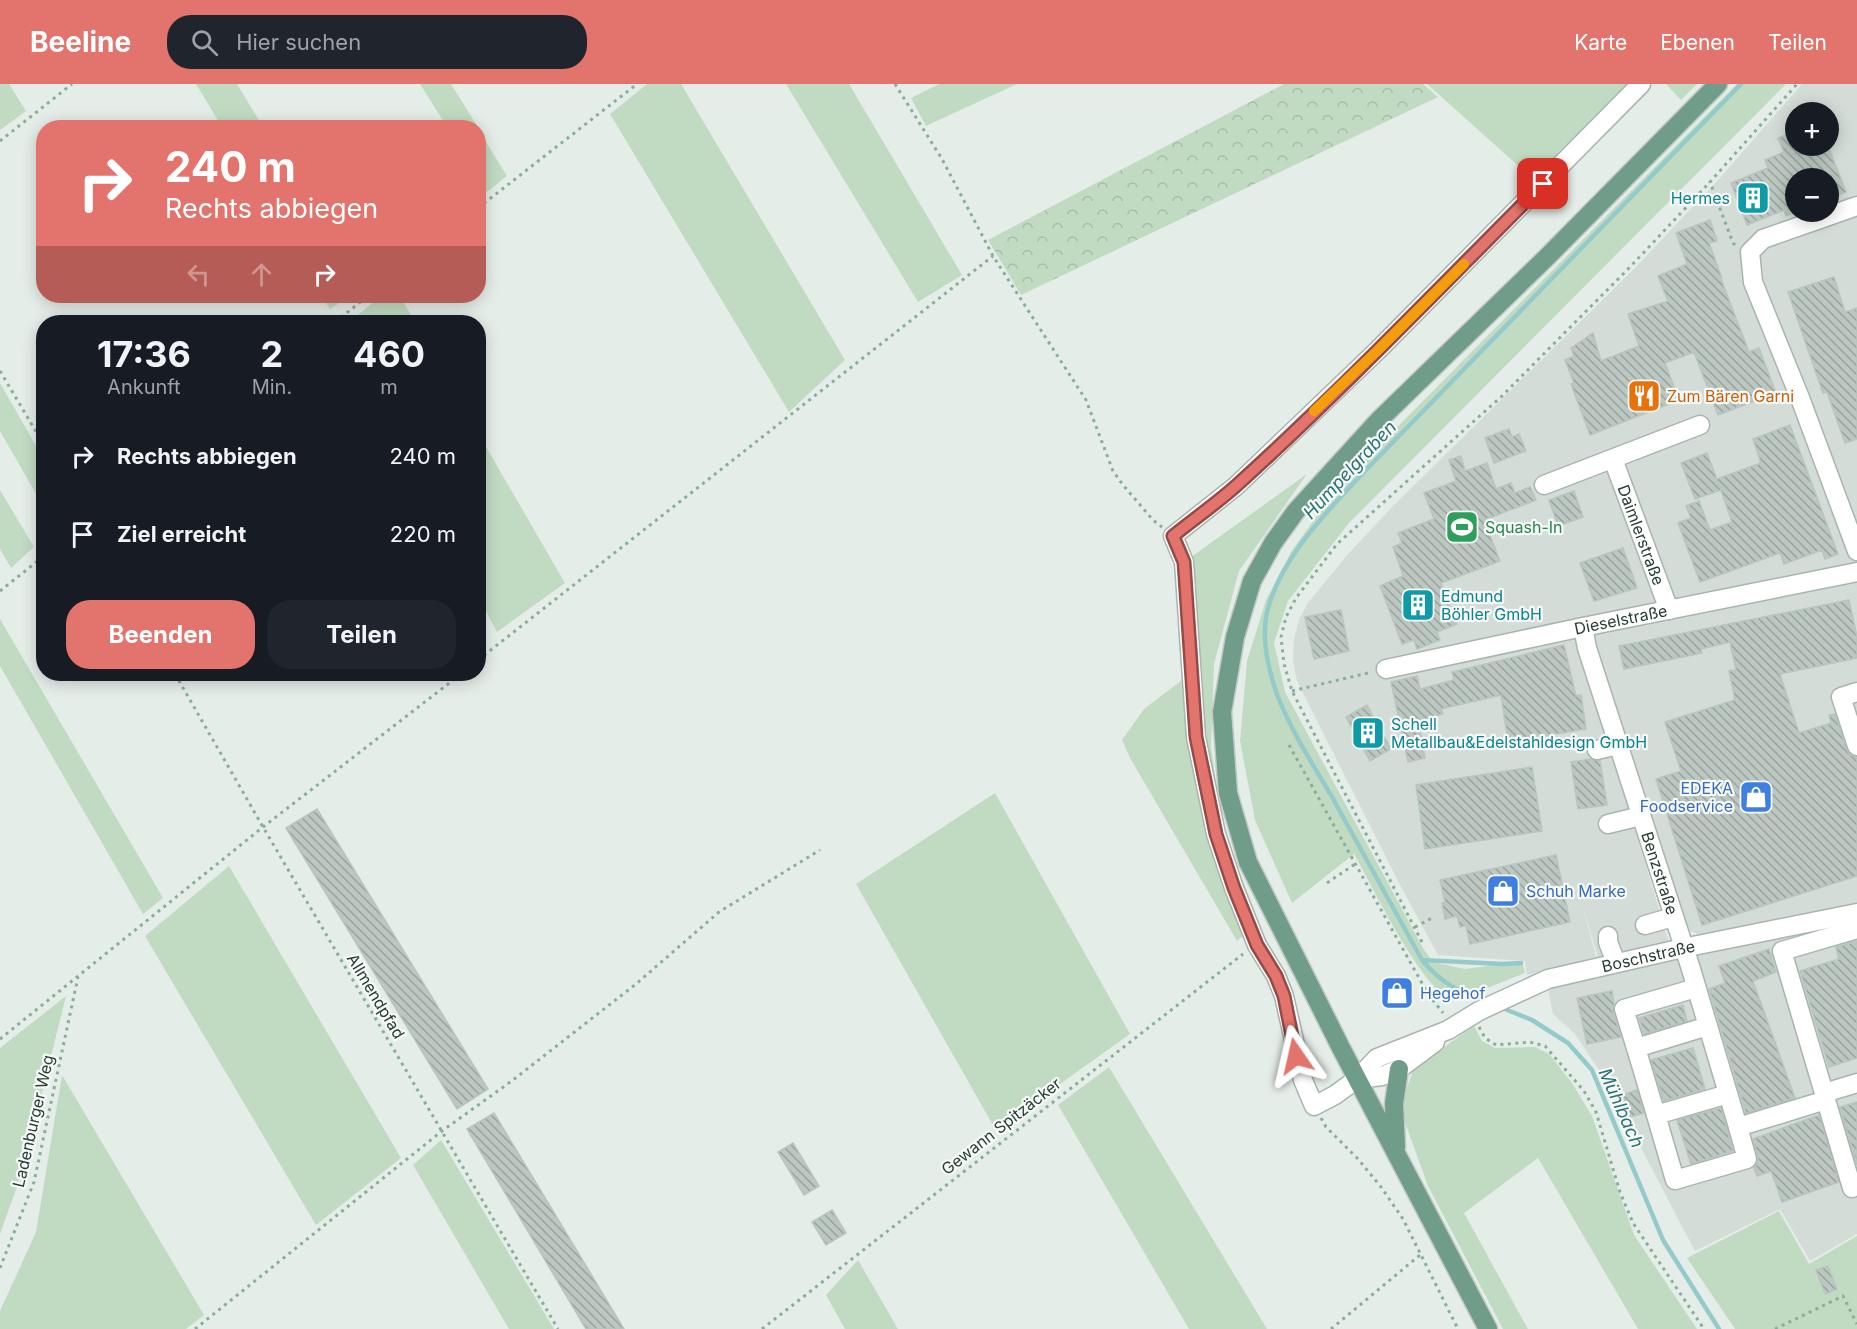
<!DOCTYPE html>
<html lang="de">
<head>
<meta charset="utf-8">
<style>
  body { margin:0; font-family:Inter,sans-serif; background:#20242c; color:#f1f3f6; height:100vh; display:flex; flex-direction:column; font-size:22px; white-space:nowrap }
  * { box-sizing:border-box; margin:0 }
  p { font-size:20px; color:#9ea1a6 }
  .icon { flex:none; width:33px; height:33px; fill:none; stroke:currentColor; stroke-width:2; stroke-linecap:round; stroke-linejoin:round }
  .map { position:relative; flex:1; overflow:hidden }
  .drawer { position:absolute; left:36px; top:231px; width:450px; height:366px; display:flex; flex-direction:column; background:#171b24; border-radius:24px; box-shadow:0 3px 15px #0003 }
  .drawer>* { flex:none }
  .guide { position:absolute; left:36px; top:36px; width:450px; height:183px; border-radius:24px; box-shadow:0 3px 15px #0003; background:#e3746d; color:#fff; overflow:hidden }
  .controls { position:absolute; left:1785px; top:18px; display:grid; gap:12px }
  .controls a { display:grid; place-items:center; width:54px; height:54px; border-radius:50%; background:#171b24; box-shadow:0 3px 15px #0003; font-size:30px }
  .pin { position:absolute; display:grid; place-items:center; width:51px; height:51px; color:#fff; margin:-26px; border-radius:12px; box-shadow:0 3px 9px #0006 }
  .me { position:absolute; width:66px; margin:-33px; rotate:349deg; stroke-linejoin:round; filter:drop-shadow(0 0 4px #0008) }
  .turn { display:flex; align-items:center; gap:21px; height:126px; padding:0 30px; font-size:27px }
  .turn .icon { width:78px; height:78px; stroke-width:2.5 }
  .turn b { display:block; font-size:42px; line-height:51px }
  .lanes { display:flex; align-items:center; height:57px; padding:0 30px; background:#0003; justify-content:center; gap:30px; direction:ltr }
  .lanes .off { opacity:.35 }
  .eta { display:flex; justify-content:space-evenly; align-items:center; height:102px; text-align:center }
  .eta b { font-size:36px; font-weight:700; line-height:42px }
  .primary-button { display:flex; gap:12px; margin-top:auto; padding:12px 30px }
  .primary-button a { flex:1; height:69px; border-radius:24px; background:#e3746d; color:#fff; font-size:24px; font-weight:700; line-height:69px; text-align:center }
  .primary-button a+a { background:#20242c; color:#f1f3f6 }
  ul { padding:0; list-style:none }
  li { display:flex; align-items:center; gap:18px; height:78px; padding:0 30px }
  li div { flex:1 }
  li b { display:block; font-size:22px }
  li em { font-style:normal }
  header { display:flex; align-items:center; gap:36px; box-sizing:border-box; height:84px; padding:0 30px; background:#e3746d; color:#fff }
  header strong { font-size:28px }
  nav { display:flex; gap:33px; margin-inline-start:auto; font-size:21px }
  .search { width:420px; height:54px; background:#20242c; display:flex; align-items:center; gap:15px; box-sizing:border-box; padding:0 21px; border-radius:24px; color:#9ea1a6; font-size:22px }
  .map>svg:first-child { display:block }
</style>
</head>
<body>
<header>
<strong>Beeline</strong>
<div class="search"><svg class="icon" aria-label="search" viewBox="0 0 24 24"><circle cx="10" cy="10" r="6"/><path d="M15 15l6 6"/></svg>Hier suchen</div>
<nav><a>Karte</a><a>Ebenen</a><a>Teilen</a></nav>
</header>
<div class="map">
<svg width="1857" height="1245" viewBox="0 0 1857 1245">
  <defs>
    <pattern id="forest-crowns" width="20" height="18" patternUnits="userSpaceOnUse" patternTransform="scale(1.5)"><rect width="20" height="18" fill="#c1dbc3"/><path d="M2 6a3 3 0 1 1 6 0M12 15a3 3 0 1 1 6 0" fill="none" stroke="#a6bda8"/></pattern>
    <pattern id="building-back-hatch" width="6" height="6" patternUnits="userSpaceOnUse" patternTransform="scale(1.5)"><rect width="6" height="6" fill="#bbc7c0"/><path d="M-1 5l2 2M0 0l6 6M5-1l2 2" fill="none" stroke="#98a39d"/></pattern>
  </defs>
  <rect width="100%" height="100%" fill="#e5ede8"/>
  <path fill="#d3dcd7" fill-rule="evenodd" d="M1802 0H1857V819L1702 851 1689 847 1656 746 1637 752 1674 875 1857 838V1150L1810 1177 1780 1125 1695 1167 1605 995 1575 950 1553 930 1548 905 1603 890 1582 820 1596 873 1527 891 1525 877 1438 871 1399 799 1297 597 1293 577 1294 555 1299 536 1307 520 1349 469 1393 422 1634 185 1718 96ZM1796 28H1828V62H1796ZM1796 94H1828V128H1796Z"/>
  <path fill="#c1dbc3" d="M0 0H9L26 27 0 46Z
    M196 0H237L263 43H222Z
    M420 0H451L478 43H447Z
    M647 0H681L845 276 789 328 610 30Z
    M786 0H849L962 191 918 218Z
    M939 0H1017L926 42 911 14Z
    M1427 0H1628L1534 96Z
    M1666 0H1697L1681 16Z
    M1737 0H1786L1349 439 1288 517 1274 559 1285 608 1423 864 1433 878 1465 885 1522 877 1525 889 1455 917C1423 910 1372 801 1354 770L1292 819 1255 736 1240 657 1247 577 1266 516 1291 468 1336 405Z
    M478 45 507 92 487 108 479 95Z
    M322 212H350L330 225Z
    M381 212H400L415 238H349Z
    M0 299 43 374V422L0 347Z
    M478 349 565 499 497 548 479 514Z
    M1307 390 1239 487 1214 580 1211 662 1222 742 1263 850 1257 861 1216 750 1184 478Z
    M0 406 34 463 11 484 0 465Z
    M0 535 163 814 143 830 0 582Z
    M1182 596 1212 752 1247 848 1237 857 1130 674 1122 656 1144 625Z
    M995 709 1130 950 1046 1010 998 1050 856 800Z
    M229 782 401 1074 316 1141 145 852Z
    M66 912 22 1089 0 1150V964Z
    M1474 942 1482 957 1495 964 1535 963 1549 970 1572 999 1592 1032 1634 1151 1697 1245H1638L1538 1074 1464 1129 1528 1245H1503L1428 1102 1403 1033 1406 1006 1414 984Z
    M1109 983 1267 1245H1189L1058 1021Z
    M62 991 204 1231 186 1245H0V1227L36 1148Z
    M441 1056 554 1245H509L413 1081Z
    M1779 1127 1809 1180 1857 1152V1245H1735L1687 1174Z
    M858 1176 898 1245H845L826 1211Z"/>
  <path fill="url(#forest-crowns)" d="M1284 0H1423L1438 13 1021 211 988 156Z"/>
  <g fill="none" stroke-linecap="round" stroke-linejoin="round">
    <path stroke="#94cbca" stroke-width="4.5" d="M1422 876 1503 880 1521 879
      M1487 918C1458 907 1442 900 1422 876 1392 822 1362 767 1332 713 1313 681 1292 648 1278 613 1269 588 1261 554 1267 528 1281 474 1324 431 1361 391L1741 0
      M1500 923 1532 936 1568 959 1592 986 1663 1156 1719 1245"/>
  </g>
  <path fill="url(#building-back-hatch)" stroke="#b8c6be" stroke-width="1.5" d="M1796 47V62H1828L1846 108 1828 115V94H1796V128L1786 132 1784 126 1747 141 1731 99 1768 84 1765 76 1784 68 1778 54Z
    M1710 136 1717 157 1709 159 1722 194 1721 195 1749 268 1759 264 1776 309 1718 331 1694 268 1665 279 1679 316 1590 351 1571 300 1574 299 1565 276 1574 272 1571 264 1593 249 1601 277 1639 262 1628 230 1668 217 1658 192 1687 180 1676 149Z
    M1834 193 1845 228 1857 224V355L1845 359 1827 308 1823 309 1788 208Z
    M1790 341 1838 470 1825 475 1822 466 1784 480 1780 469 1700 498 1678 439 1691 434 1686 422 1699 417 1710 446 1732 438 1717 395 1761 379 1753 355Z
    M1509 345 1512 353 1519 350 1526 367 1494 379 1485 354Z
    M1707 369 1721 406 1695 415 1681 379Z
    M1461 372 1465 387 1487 379 1496 405 1511 399 1515 409 1530 403 1536 416 1484 436 1500 477 1441 499 1457 540 1437 548 1440 556 1417 565 1414 556 1402 560 1380 502 1403 492 1393 463 1402 459 1398 449 1434 435 1424 409 1456 397 1449 376Z
    M1574 407 1583 433 1558 442 1549 416Z
    M1623 464 1637 504 1594 517 1580 479Z
    M1849 516 1857 553V574L1780 590 1799 649 1831 639 1829 631 1835 630 1847 666 1850 671 1857 673V792L1702 841 1656 695 1681 687 1665 638 1735 616 1729 587 1736 586 1730 558 1701 565 1702 569 1624 585 1619 562Z
    M1341 526 1349 567 1314 575 1305 533Z
    M1564 561 1576 612 1581 611 1586 645 1508 658 1501 611 1441 625 1443 630 1418 637 1425 674 1408 678 1391 598 1417 592 1420 605 1454 596 1452 588Z
    M1367 621 1391 665 1370 677 1346 633Z
    M1590 675 1600 677 1607 721 1578 725 1571 678Z
    M1532 683 1542 747 1425 765 1416 701Z
    M317 725 488 1005 457 1025 286 744Z
    M1556 771 1570 838 1470 860 1466 842 1460 843 1457 832 1445 835 1442 819 1445 818 1440 796Z
    M1857 857V974L1829 983 1800 887 1839 875 1836 863Z
    M1769 865 1776 888 1753 897 1795 1014 1746 1029 1709 905 1725 899 1719 882Z
    M1403 899 1409 911 1391 920 1385 908Z
    M1612 907 1614 920 1613 928 1621 953 1587 960 1577 914Z
    M1683 921 1687 937 1644 950 1639 934Z
    M1693 964 1705 1005 1664 1017 1651 976Z
    M1637 1006 1644 1029 1630 1033 1622 1011Z
    M1857 1018V1081L1840 1023Z
    M1721 1024 1733 1067 1691 1080 1677 1036Z
    M494 1029 624 1245H586L467 1045Z
    M1819 1031 1839 1098 1782 1118 1771 1087 1757 1092 1754 1084 1758 1078V1073L1753 1055Z
    M793 1059 819 1102 804 1111 778 1068Z
    M832 1126 846 1149 826 1161 812 1138Z
    M1828 1182 1837 1205 1825 1210 1816 1186Z"/>
  <g fill="none" stroke-linecap="round" stroke-linejoin="round">
    <defs>
      <g id="minor">
        <path id="s1" d="M1641 0 1378 266 1236 402 1173 452 1184 478 1196 653 1216 750 1234 804 1257 861 1276 892 1284 912 1303 996 1314 1022 1335 1011 1357 995 1377 974 1448 946 1479 927 1548 895 1683 864 1857 829"/>
        <path d="M1857 122 1763 155 1750 168 1753 198 1800 314 1857 467"/>
        <path id="s2" d="M1613 375 1669 526"/>
        <path d="M1544 401 1700 341"/>
        <path id="s3" d="M1583 543 1587 564 1691 885 1738 1043 1826 1016 1824 1009"/>
        <path id="s4" d="M1386 585 1583 543 1857 488"/>
        <path d="M1857 608 1841 613 1857 662"/>
        <path d="M1597 666 1618 661"/>
        <path d="M1608 740 1641 732"/>
        <path d="M1645 841 1673 833"/>
        <path d="M1857 845 1782 867 1824 1009 1857 999"/>
        <path d="M1608 852V858L1616 879"/>
        <path d="M1696 904 1624 925 1636 964 1708 942"/>
        <path d="M1636 964 1656 1031 1728 1010"/>
        <path d="M1357 995 1382 992 1399 985 1435 958"/>
        <path d="M1826 1016 1852 1104"/>
        <path d="M1656 1031 1675 1096 1747 1075 1738 1043"/>
      </g>
      <path id="major" d="M1396 1063 1394 1020 1399 985
        M1488 1245 1341 964 1248 778 1228 709 1222 628 1235 553 1252 497 1273 459 1296 427 1378 337 1548 172 1718 0"/>
    </defs>
    <use href="#minor" stroke="#a8b5ae" stroke-width="21"/>
    <use href="#major" stroke="#c2c9c6" stroke-width="21"/>
    <path stroke="#89ad9b" stroke-width="3" stroke-dasharray="3 4.5" stroke-linecap="butt" d="M895 0 942 75 993 172 1086 316 1113 387 1123 401 1153 436 1162 443
      M0 57 72 0
      M478 124 637 0
      M1735 161 1733 159 1710 98 1797 0
      M335 238 368 212
      M0 287 44 361
      M0 507 44 472
      M478 576 993 172
      M175 590 263 743 558 1245
      M1292 607 1372 588
      M1289 661 1428 910 1443 929
      M1327 799 1355 780
      M1415 843 1434 833
      M1422 858 1292 607 1284 580 1281 553 1286 533 1296 514 1337 460 1502 312 1631 182 1710 98
      M1479 943 1485 954 1496 961 1530 958 1545 962 1584 1007 1596 1028 1620 1108 1633 1139 1704 1245
      M0 955 263 743 461 590
      M1321 1034 1326 1043 1358 1075 1381 1103 1403 1135 1458 1245
      M0 1184 34 1098 78 893
      M195 1245 442 1047 513 996 636 900 719 828 820 766
      M762 1245 1243 870
      M1331 1245 1420 1171
      M1775 1245 1843 1212 1857 1240"/>
    <use href="#minor" stroke="#fff" stroke-width="18"/>
    <use href="#major" stroke="#6f9d89" stroke-width="18"/>
  </g>
  <g fill="none" stroke-linecap="round" stroke-linejoin="round">
    <defs>
      <path id="route" d="M1296 972 1284 912 1276 892 1257 861 1234 804 1216 750 1196 653 1184 478 1173 452C1194 435 1217 419 1237 401 1343 305 1442 201 1543 100"/>
    </defs>
    <use href="#route" stroke="#944b47" stroke-width="15"/>
    <use href="#route" stroke="#e3746d" stroke-width="10"/>
    <path stroke="#f59e0b" stroke-width="10" d="M1314 327 1378 266 1464 180"/>
  </g>
  <defs>
    <symbol id="building-square" viewBox="-11 -11 22 22"><rect x="-9" y="-9" width="18" height="18" rx="4" fill="#0f9aa8" stroke="#f6f9f7"/><path d="M-4-6H4V6H1V3H-1V6H-4ZM-2.5-4.3h1.7v1.8h-1.7ZM.8-4.3h1.7v1.8H.8ZM-2.5-1h1.7V.8h-1.7ZM.8-1h1.7V.8H.8Z" fill="#fff"/></symbol>
    <symbol id="restaurant-square" viewBox="-11 -11 22 22"><rect x="-9" y="-9" width="18" height="18" rx="4" fill="#e8710a" stroke="#f6f9f7"/><path d="M-5-6h1v4h1v-4h1v4h1v-4h1v5L-1.5 .5V6h-2V.5L-5-1ZM5-6V6H3V1.5H1.5Q1.5-4 5-6Z" fill="#fff"/></symbol>
    <symbol id="stadium-square" viewBox="-11 -11 22 22"><rect x="-9" y="-9" width="18" height="18" rx="4" fill="#2e9e5b" stroke="#f6f9f7"/><path d="M0-5a6.5 5 0 1 0 0 10a6.5 5 0 1 0 0-10ZM-3.5-1.8h7v3.6h-7Z" fill="#fff"/></symbol>
    <symbol id="shop-square" viewBox="-11 -11 22 22"><rect x="-9" y="-9" width="18" height="18" rx="4" fill="#3f7fe0" stroke="#f6f9f7"/><path d="M-5-2.5h2.3a2.7 3.5 0 0 1 5.4 0H5L5.5 6h-11ZM-1.5-2.5h3a1.5 2.3 0 0 0-3 0Z" fill="#fff"/></symbol>
  </defs>
  <g fill-rule="evenodd">
    <use href="#building-square" x="1734" y="95" width="38" height="38"/>
    <use href="#restaurant-square" x="1625" y="293" width="38" height="38"/>
    <use href="#stadium-square" x="1443" y="424" width="38" height="38"/>
    <use href="#building-square" x="1399" y="502" width="38" height="38"/>
    <use href="#building-square" x="1349" y="630" width="38" height="38"/>
    <use href="#shop-square" x="1737" y="694" width="38" height="38"/>
    <use href="#shop-square" x="1484" y="788" width="38" height="38"/>
    <use href="#shop-square" x="1378" y="890" width="38" height="38"/>
  </g>
  <g text-anchor="middle" stroke-width="4.5" stroke-linejoin="round" paint-order="stroke">
    <g font-size="16" fill="#0d838f" stroke="#f6f9f7" text-anchor="start">
      <text x="1730" y="120" text-anchor="end">Hermes</text>
      <text x="1441" y="518">Edmund<tspan x="1441" dy="18">Böhler GmbH</tspan></text>
      <text x="1391" y="646">Schell<tspan x="1391" dy="18">Metallbau&amp;Edelstahldesign GmbH</tspan></text>
    </g>
    <g font-size="16" fill="#c56008" stroke="#f6f9f7" text-anchor="start">
      <text x="1667" y="318">Zum Bären Garni</text>
    </g>
    <g font-size="16" fill="#27864d" stroke="#f6f9f7" text-anchor="start">
      <text x="1485" y="449">Squash-In</text>
    </g>
    <g font-size="16" fill="#263d33" stroke="#f6f9f7">
      <text dy="6" stroke="none"><textPath href="#s2" startOffset="81">Daimlerstraße</textPath></text>
      <text dy="6" stroke="none"><textPath href="#s4" startOffset="240">Dieselstraße</textPath></text>
      <text dy="6" stroke="none"><textPath href="#s3" startOffset="258">Benzstraße</textPath></text>
      <text dy="6" stroke="none"><textPath href="#s1" startOffset="1616">Boschstraße</textPath></text>
      <text transform="translate(376 912) rotate(59)" y="6">Allmendpfad</text>
      <text transform="translate(33 1037) rotate(-77)" y="6">Ladenburger Weg</text>
      <text transform="translate(1001 1042) rotate(-38)" y="6">Gewann Spitzäcker</text>
    </g>
    <g font-size="16" fill="#366cbe" stroke="#f6f9f7" text-anchor="start">
      <text x="1733" y="710" text-anchor="end">EDEKA<tspan x="1733" dy="18">Foodservice</tspan></text>
      <text x="1526" y="813">Schuh Marke</text>
      <text x="1420" y="915">Hegehof</text>
    </g>
    <g font-size="18" font-style="italic" fill="#267372" stroke="#f6f9f7">
      <text transform="translate(1350 386) rotate(-47)" y="6">Humpelgraben</text>
      <text transform="translate(1621 1024) rotate(66)" y="6">Mühlbach</text>
    </g>
  </g>
</svg>
<div class="controls">
<a>+</a>
<a>−</a>
</div>
<div class="pin" style="left:1543px;top:100px;background:#d93025"><svg class="icon" aria-label="arrive" viewBox="0 0 24 24"><path d="M6 21V4h12l-3 4 3 4H6"/></svg></div>
<svg class="me" style="left:1296px;top:972px" viewBox="-20 -20 40 40"><path d="M0-17L14 15 0 8-14 15z" fill="#e3746d" stroke="#fff" stroke-width="4"/></svg>
<div class="guide">
<div class="turn"><svg class="icon" aria-label="right" viewBox="0 0 24 24"><path d="M7 20v-9h11M14 6l5 5-5 5"/></svg><div><b>240 m</b>Rechts abbiegen</div></div>
<div class="lanes"><svg class="icon off" aria-label="left" viewBox="0 0 24 24"><path d="M17 20v-9H6M10 6l-5 5 5 5"/></svg><svg class="icon off" aria-label="ahead" viewBox="0 0 24 24"><path d="M12 20V5M6 11l6-6 6 6"/></svg><svg class="icon" aria-label="right" viewBox="0 0 24 24"><path d="M7 20v-9h11M14 6l5 5-5 5"/></svg></div>
</div>
<section class="drawer">
<div class="eta">
<div><b>17:36</b><p>Ankunft</p></div>
<div><b>2</b><p>Min.</p></div>
<div><b>460</b><p>m</p></div>
</div>
<ul>
<li><svg class="icon" aria-label="right" viewBox="0 0 24 24"><path d="M7 20v-9h11M14 6l5 5-5 5"/></svg><div><b>Rechts abbiegen</b></div><em>240 m</em></li>
<li><svg class="icon" aria-label="arrive" viewBox="0 0 24 24"><path d="M6 21V4h12l-3 4 3 4H6"/></svg><div><b>Ziel erreicht</b></div><em>220 m</em></li>
</ul>
<div class="primary-button"><a>Beenden</a><a>Teilen</a></div>
</section>
</div>
</body>
</html>
